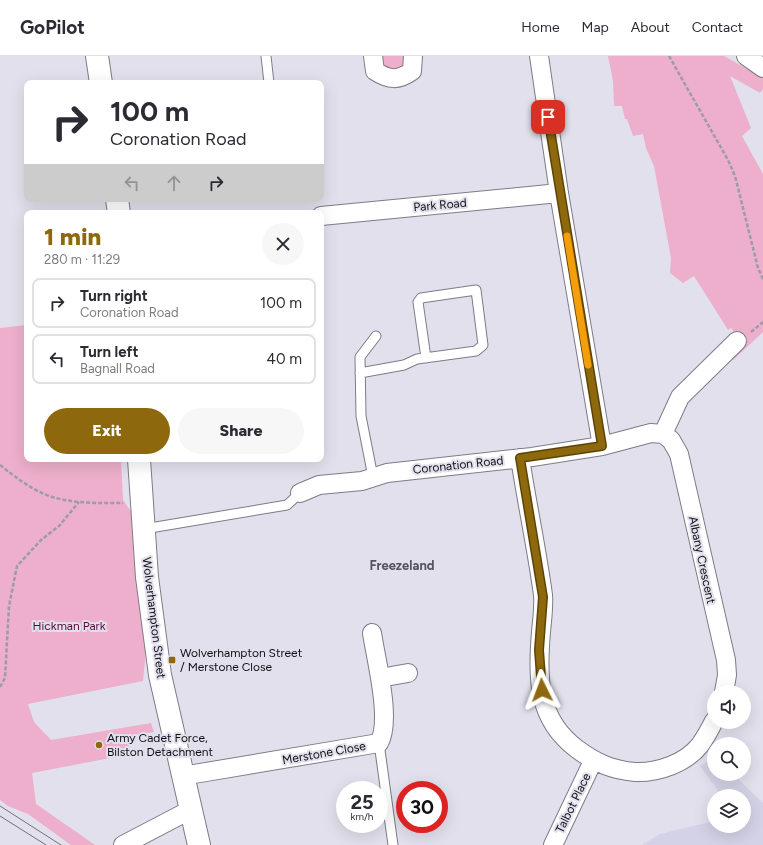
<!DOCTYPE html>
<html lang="en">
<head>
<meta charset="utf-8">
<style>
  body { margin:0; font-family:Figtree,sans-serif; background:#f7f7f7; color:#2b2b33; height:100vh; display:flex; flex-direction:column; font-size:15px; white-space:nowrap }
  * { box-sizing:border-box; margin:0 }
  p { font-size:13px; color:#7c7c81 }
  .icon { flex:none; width:22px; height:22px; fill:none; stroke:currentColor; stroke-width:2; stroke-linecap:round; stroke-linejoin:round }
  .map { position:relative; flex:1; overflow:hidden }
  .drawer { position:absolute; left:24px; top:154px; width:300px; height:252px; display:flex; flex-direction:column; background:#fff; border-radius:8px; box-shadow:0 4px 16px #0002 }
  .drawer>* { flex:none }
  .guide { position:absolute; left:24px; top:24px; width:300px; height:122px; border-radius:8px; box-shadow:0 4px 16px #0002; background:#fff; color:#2b2b33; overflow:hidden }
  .tools { position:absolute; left:707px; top:629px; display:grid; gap:8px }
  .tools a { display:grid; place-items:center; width:44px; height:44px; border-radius:50%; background:#fff; box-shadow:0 4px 16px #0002; font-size:20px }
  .speed { position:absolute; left:336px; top:725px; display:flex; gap:8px; font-size:20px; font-weight:700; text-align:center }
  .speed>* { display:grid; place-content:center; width:52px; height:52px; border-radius:50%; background:#fff; box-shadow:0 4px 16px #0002; line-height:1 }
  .speed small { font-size:10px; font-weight:400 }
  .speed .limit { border:6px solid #d22; background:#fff; color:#111 }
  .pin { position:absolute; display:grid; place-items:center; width:34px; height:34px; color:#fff; margin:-17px; border-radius:8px; box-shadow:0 2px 6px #0006 }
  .me { position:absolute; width:44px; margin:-22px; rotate:357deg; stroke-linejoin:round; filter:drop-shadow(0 0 3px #0008) }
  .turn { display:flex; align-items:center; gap:14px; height:84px; padding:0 20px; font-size:18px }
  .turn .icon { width:52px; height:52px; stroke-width:2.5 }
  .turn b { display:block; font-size:28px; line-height:34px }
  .lanes { display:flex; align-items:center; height:38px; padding:0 20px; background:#0003; justify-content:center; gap:20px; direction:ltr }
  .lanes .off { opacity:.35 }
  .round { display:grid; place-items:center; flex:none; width:42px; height:42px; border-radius:21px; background:#f7f7f7 }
  .headline { display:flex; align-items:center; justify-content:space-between; height:68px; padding:0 20px }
  h1 { font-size:24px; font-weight:800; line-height:30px; color:#8e680c }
  .action { display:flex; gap:8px; margin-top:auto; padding:8px 20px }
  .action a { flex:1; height:46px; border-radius:24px; background:#8e680c; color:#fff; font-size:16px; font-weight:800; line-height:46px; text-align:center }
  .action a+a { background:#f7f7f7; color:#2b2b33 }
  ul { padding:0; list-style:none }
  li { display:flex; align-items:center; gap:12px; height:50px; margin:0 8px 6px; padding:0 12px; border:2px solid #e1e1e2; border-radius:8px }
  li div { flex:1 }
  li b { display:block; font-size:15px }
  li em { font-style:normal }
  header { display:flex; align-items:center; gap:24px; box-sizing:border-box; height:56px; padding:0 20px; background:#fff; border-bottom:1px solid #e1e1e2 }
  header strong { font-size:19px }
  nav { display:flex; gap:22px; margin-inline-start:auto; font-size:14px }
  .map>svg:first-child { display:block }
</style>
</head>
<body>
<header>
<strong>GoPilot</strong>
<nav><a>Home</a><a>Map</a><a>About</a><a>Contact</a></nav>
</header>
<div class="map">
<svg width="763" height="789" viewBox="0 0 763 789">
  <rect width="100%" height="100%" fill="#e1e0ec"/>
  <path fill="#d4d2e6" d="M714 701V718H733L763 747V789H642L660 778 714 765V770H744V740H722L700 710Z"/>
  <path fill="#edafcb" d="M379 0H407V9L387 18Z
    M608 0H724L763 22V33L760 37 730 20 751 72 742 80 763 118V276L733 304 729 299 742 286 731 272 728 274 694 220 683 227 670 217 671 202 654 110 646 92 643 78 633 80 627 63H625L622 50H614L613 25Z
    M27 269V403H121L123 444 132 457 146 595 143 625 28 648 34 666 51 684 151 667 154 676 127 680 131 698 32 717 36 748 95 789H71L28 758 8 750 0 744V272Z"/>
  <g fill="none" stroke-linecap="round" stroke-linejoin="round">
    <defs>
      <path id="service" d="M266 0 269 27
        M360 317 404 309 417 303 476 295 483 289 476 234 421 242 418 246 426 302
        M373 421 361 360 360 301 376 280
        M144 473 287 449 300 437
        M379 687 393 789"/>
      <path id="minor" d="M373 0 375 15C389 24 398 25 412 15L413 0
        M539 0 559 137 602 390
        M746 0 763 12
        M321 160 559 137
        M663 378 680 341 737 285
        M520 402C527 448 537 494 543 539 544 551 542 564 541 576 537 622 537 663 577 693 596 707 612 714 635 716 658 717 686 707 700 689 705 682 710 673 714 665
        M300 437 319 429 362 425 387 417 532 401 602 390 651 377 663 378 671 384 679 398 726 604 727 619 724 636
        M380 622 408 617
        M182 720 379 687C392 665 376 604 372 577
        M123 789 190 754
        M553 789 593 705"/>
      <path id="secondary" d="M97 0 101 27
        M117 143 119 157
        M139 403 147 521 160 619 199 789"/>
    </defs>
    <use href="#service" stroke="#7d7c87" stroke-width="11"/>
    <use href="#minor" stroke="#7d7c87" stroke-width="20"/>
    <use href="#secondary" stroke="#7d7c87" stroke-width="24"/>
    <path stroke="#9d9ca5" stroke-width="2.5" stroke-dasharray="4 2" stroke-linecap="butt" d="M669 0 728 104 735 120 758 212 763 223
      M751 276 763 266
      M0 409C14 420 28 431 44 438 68 448 97 447 123 447
      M0 631 5 622 9 550 17 510 41 484 59 470 79 446"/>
    <use href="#service" stroke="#fff" stroke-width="9"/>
    <use href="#minor" stroke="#fff" stroke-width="18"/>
    <use href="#secondary" stroke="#fff" stroke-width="22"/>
    <path stroke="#727178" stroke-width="1" d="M0 750 61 789
      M0 760 46 789"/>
  </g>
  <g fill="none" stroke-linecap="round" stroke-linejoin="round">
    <defs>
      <path id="route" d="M542 634 539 594 543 541 520 402 602 390 548 61"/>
    </defs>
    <use href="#route" stroke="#5c4408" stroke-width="10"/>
    <use href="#route" stroke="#8e680c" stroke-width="7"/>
    <path stroke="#f59e0b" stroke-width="7" d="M567 180 588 309"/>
  </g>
  <g fill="#8e680c" stroke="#e1e0ec" stroke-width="1.5">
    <rect x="168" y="600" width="8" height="8" rx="2"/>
    <circle cx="99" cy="689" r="4"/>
  </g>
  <g text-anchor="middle" stroke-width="4" stroke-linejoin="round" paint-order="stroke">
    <g font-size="12" fill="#0f0e12" stroke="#e1e0ec">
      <text transform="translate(440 149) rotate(-5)" y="4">Park Road</text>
      <text transform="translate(458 409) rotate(-6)" y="4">Coronation Road</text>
      <text transform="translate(702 504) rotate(78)" y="4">Albany Crescent</text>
      <text transform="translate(154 562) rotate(83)" y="4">Wolverhampton Street</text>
      <text transform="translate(324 697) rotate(-10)" y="4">Merstone Close</text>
      <text transform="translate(573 747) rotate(-64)" y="4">Talbot Place</text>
    </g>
    <g font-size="12" fill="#5a0739" stroke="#e1e0ec">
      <text x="69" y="574">Hickman Park</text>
    </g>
    <g font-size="12" fill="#0f0e12" stroke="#e1e0ec" text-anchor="start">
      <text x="180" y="601">Wolverhampton Street<tspan x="180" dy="14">/ Merstone Close</tspan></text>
      <text x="107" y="686">Army Cadet Force,<tspan x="107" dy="14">Bilston Detachment</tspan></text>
    </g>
    <g font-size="13" font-weight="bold" fill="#55545e" stroke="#e1e0ec">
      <text x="402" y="514">Freezeland</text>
    </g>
  </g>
</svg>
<div class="tools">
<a><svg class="icon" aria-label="sound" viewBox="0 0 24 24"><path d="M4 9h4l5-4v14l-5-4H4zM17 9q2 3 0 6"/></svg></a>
<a><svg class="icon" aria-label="search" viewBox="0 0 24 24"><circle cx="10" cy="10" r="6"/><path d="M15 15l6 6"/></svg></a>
<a><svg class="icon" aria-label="layers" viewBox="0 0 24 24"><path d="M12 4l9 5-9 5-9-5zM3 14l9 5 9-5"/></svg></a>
</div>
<div class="speed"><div>25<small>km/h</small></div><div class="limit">30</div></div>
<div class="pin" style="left:548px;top:61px;background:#d93025"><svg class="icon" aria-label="arrive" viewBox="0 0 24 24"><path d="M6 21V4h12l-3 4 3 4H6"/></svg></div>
<svg class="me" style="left:542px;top:634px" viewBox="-20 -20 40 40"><path d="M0-17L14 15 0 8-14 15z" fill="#8e680c" stroke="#fff" stroke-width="4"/></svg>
<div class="guide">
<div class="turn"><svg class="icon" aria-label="right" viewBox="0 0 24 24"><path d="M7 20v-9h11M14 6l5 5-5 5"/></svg><div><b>100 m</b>Coronation Road</div></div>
<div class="lanes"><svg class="icon off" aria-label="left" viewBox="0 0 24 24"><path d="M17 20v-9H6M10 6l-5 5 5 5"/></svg><svg class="icon off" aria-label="ahead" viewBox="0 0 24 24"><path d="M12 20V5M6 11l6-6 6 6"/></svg><svg class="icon" aria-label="right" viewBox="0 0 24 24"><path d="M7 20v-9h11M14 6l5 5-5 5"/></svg></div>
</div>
<section class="drawer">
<div class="headline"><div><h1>1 min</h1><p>280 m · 11:29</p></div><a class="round"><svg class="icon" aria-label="close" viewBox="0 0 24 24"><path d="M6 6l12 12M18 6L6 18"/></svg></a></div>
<ul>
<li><svg class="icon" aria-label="right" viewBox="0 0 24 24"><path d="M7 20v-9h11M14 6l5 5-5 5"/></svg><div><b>Turn right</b><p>Coronation Road</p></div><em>100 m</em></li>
<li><svg class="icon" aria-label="left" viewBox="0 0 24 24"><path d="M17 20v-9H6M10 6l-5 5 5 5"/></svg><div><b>Turn left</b><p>Bagnall Road</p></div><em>40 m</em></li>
</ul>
<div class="action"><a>Exit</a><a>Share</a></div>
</section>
</div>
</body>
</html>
